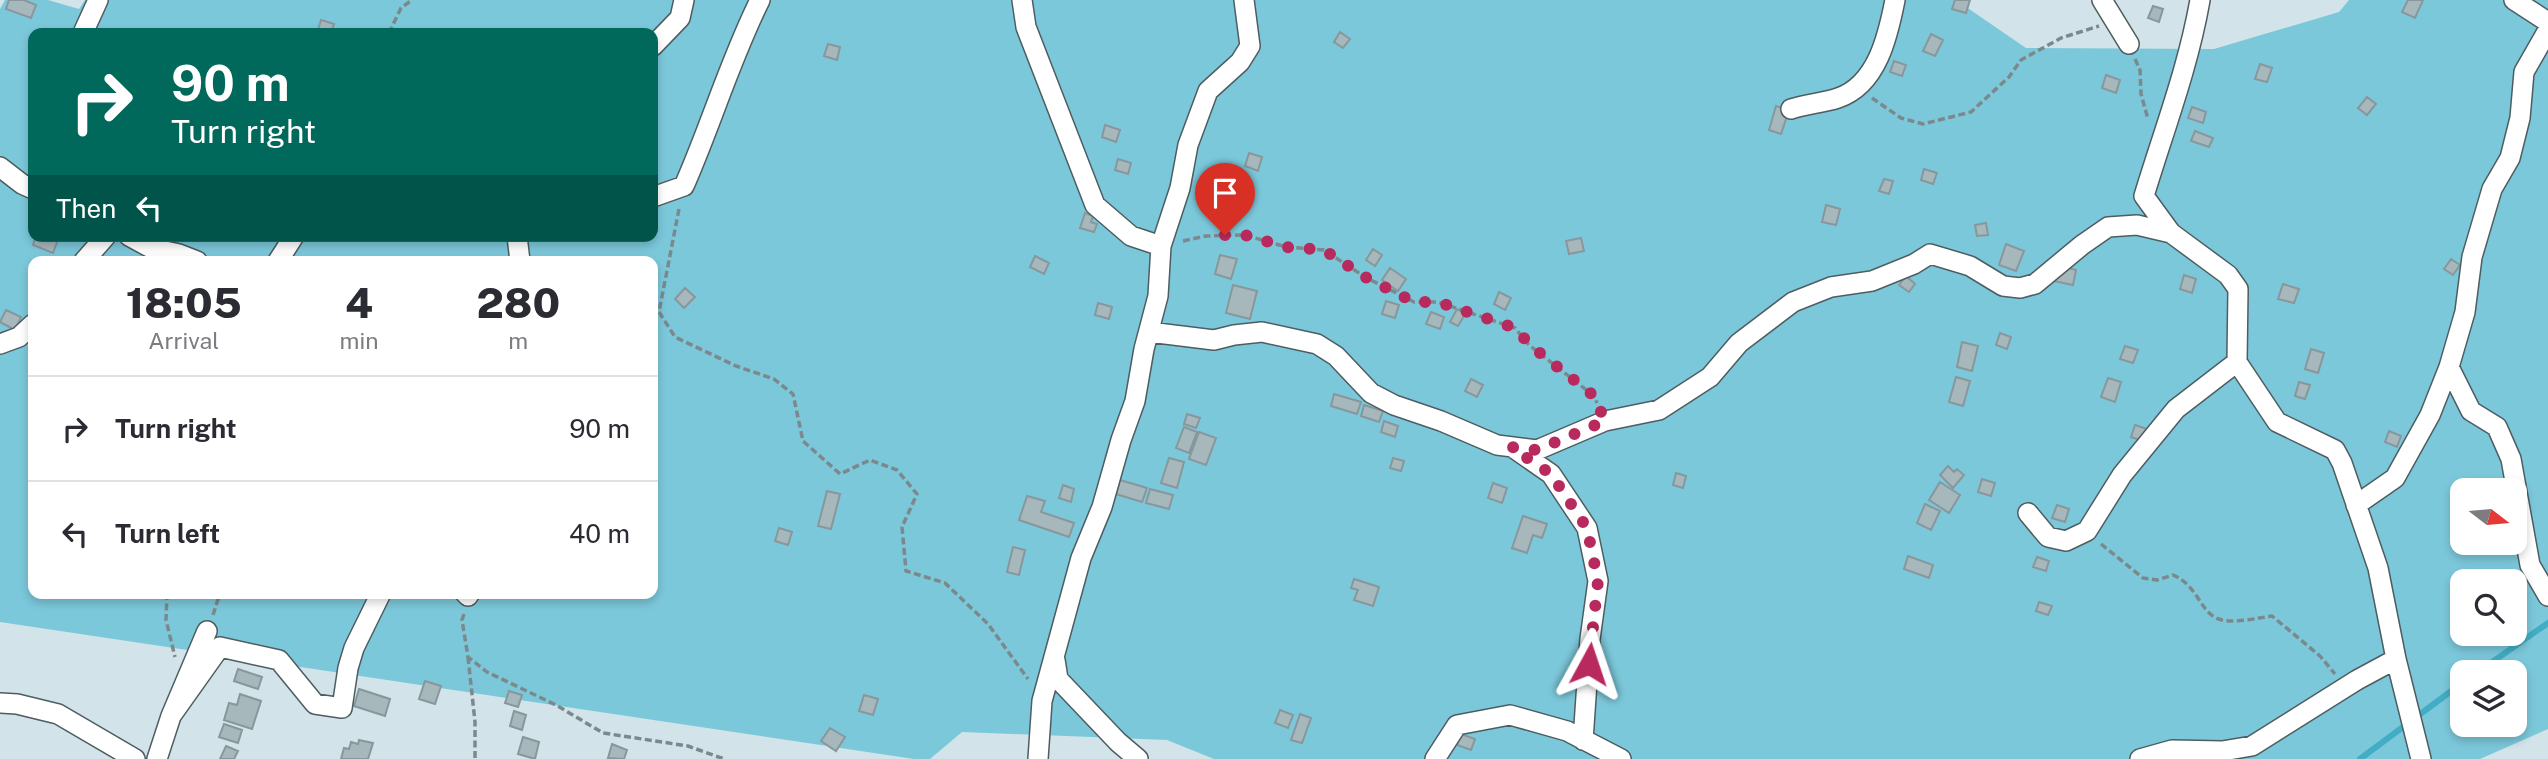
<!DOCTYPE html>
<html lang="en">
<head>
<meta charset="utf-8">
<style>
  body { margin:0; font-family:"Public Sans",sans-serif; background:#f7f7f7; color:#2b2b33; height:100vh; display:flex; flex-direction:column; font-size:26px; white-space:nowrap }
  * { box-sizing:border-box; margin:0 }
  p { font-size:23px; color:#7c7c81 }
  .icon { flex:none; width:38px; height:38px; fill:none; stroke:currentColor; stroke-width:2; stroke-linecap:round; stroke-linejoin:round }
  .map { position:relative; flex:1; overflow:hidden }
  .details { position:absolute; left:28px; top:256px; width:630px; height:343px; display:flex; flex-direction:column; background:#fff; border-radius:14px; box-shadow:0 4px 10px #0003 }
  .details>* { flex:none }
  .banner { position:absolute; left:28px; top:28px; width:630px; height:214px; border-radius:14px; box-shadow:0 4px 10px #0003; background:#00695c; color:#fff; overflow:hidden }
  .needle { width:46px; rotate:106deg }
  .buttons { position:absolute; left:2450px; top:478px; display:grid; gap:14px }
  .buttons a { display:grid; place-items:center; width:77px; height:77px; border-radius:14px; background:#fff; box-shadow:0 4px 10px #0003; font-size:35px }
  .pin { position:absolute; display:grid; place-items:center; width:60px; height:60px; color:#fff; margin:-72px -30px; border-radius:50% 50% 50% 0; rotate:-45deg; box-shadow:0 0 7px #0007 }
  .pin .icon { rotate:45deg }
  .me { position:absolute; width:77px; margin:-38px; rotate:5deg; stroke-linejoin:round; filter:drop-shadow(0 0 5px #0008) }
  .turn { display:flex; align-items:center; gap:24px; height:147px; padding:0 28px; font-size:32px }
  .turn .icon { width:91px; height:91px; stroke-width:2.5 }
  .turn b { display:block; font-size:49px; line-height:60px }
  .then { display:flex; align-items:center; height:66px; padding:0 28px; background:#0003; gap:14px; font-size:26px }
  .eta { display:flex; justify-content:space-evenly; align-items:center; height:119px; text-align:center }
  .eta b { font-size:42px; font-weight:800; line-height:49px }
  ul { padding:0; list-style:none }
  li { display:flex; align-items:center; gap:21px; height:105px; padding:0 28px; border-top:2px solid #e1e1e2 }
  li div { flex:1 }
  li b { display:block; font-size:26px }
  li em { font-style:normal }
  .map>svg:first-child { display:block }
</style>
</head>
<body>
<div class="map">
<svg width="2548" height="759" viewBox="0 0 2548 759">
  <rect width="100%" height="100%" fill="#d2e4e9"/>
  <path fill="#7cc8db" fill-rule="evenodd" d="M5 0H48L79 9 85 0H1956L2026 48 2214 49 2339 12 2349 0H2548V729L2480 759H1214L1167 740 962 732 930 759H914L0 622V9ZM33 33H653V236H33ZM33 261H653V593H33ZM2462 490H2515V542H2462ZM2462 581H2515V634H2462ZM2462 672H2515V724H2462Z"/>
  <g fill="none" stroke-linecap="round" stroke-linejoin="round">
    <path stroke="#42adc4" stroke-width="6" d="M2478 672 2548 623
      M2360 759 2462 683"/>
  </g>
  <path fill="#a7b8bc" stroke="#87979c" stroke-width="2" d="M9 0H24L36 5 31 18 6 9Z
    M1955 0H1970L1966 13 1952 9Z
    M2408 0H2423L2415 18 2402 12Z
    M2153 6 2163 9 2159 22 2148 18Z
    M321 20 334 24 331 33H317Z
    M1340 32 1350 39 1343 48 1334 42Z
    M1931 34 1943 40 1935 56 1923 51Z
    M828 44 840 47 837 60 824 56Z
    M1894 61 1906 65 1902 76 1890 72Z
    M2260 64 2272 68 2267 82 2255 79Z
    M2106 75 2120 80 2116 93 2102 88Z
    M2367 97 2376 104 2367 115 2358 108Z
    M1776 106 1789 110 1781 134 1769 130Z
    M2192 107 2206 112 2203 123 2188 118Z
    M1105 125 1120 130 1116 142 1102 137Z
    M2195 131 2213 138 2209 147 2191 141Z
    M1249 153 1262 157 1258 171 1245 166Z
    M1118 159 1131 163 1128 174 1115 170Z
    M1924 169 1937 173 1933 184 1921 180Z
    M1884 179 1893 181 1889 194 1879 191Z
    M1233 199 1246 204 1242 216 1229 212Z
    M1826 205 1840 209 1836 225 1822 222Z
    M1085 213 1093 216 1091 222 1097 224 1094 232 1080 228Z
    M1986 223 1988 235 1977 236 1975 225Z
    M36 236 59 237 53 253 33 245Z
    M1581 238 1584 251 1569 254 1566 241Z
    M2006 244 2024 251 2016 271 1999 265Z
    M1373 249 1382 255 1375 266 1366 260Z
    M1220 255 1237 259 1231 279 1215 274Z
    M1035 256 1049 263 1044 274 1030 267Z
    M2451 259 2460 265 2453 275 2444 269Z
    M2057 265 2076 270 2073 285 2054 281Z
    M1390 268 1406 279 1398 291 1382 280Z
    M2184 275 2196 279 2192 293 2180 289Z
    M1906 276 1915 284 1909 292 1899 285Z
    M2283 284 2299 289 2294 303 2278 299Z
    M1233 285 1257 291 1250 319 1226 313Z
    M685 288 695 297 684 308 675 299Z
    M1499 292 1511 298 1505 310 1494 304Z
    M1386 301 1399 305 1395 318 1382 314Z
    M1098 303 1112 307 1109 319 1095 315Z
    M1457 309 1465 314 1458 326 1450 322Z
    M6 310 21 317 15 330 0 322Z
    M1431 312 1444 317 1440 329 1426 324Z
    M2000 333 2011 337 2007 349 1996 345Z
    M1962 342 1978 346 1972 371 1957 367Z
    M2125 346 2138 350 2133 363 2120 359Z
    M2311 349 2324 353 2318 373 2305 369Z
    M1956 377 1970 381 1963 406 1949 402Z
    M2108 378 2121 382 2115 402 2101 397Z
    M1471 379 1483 385 1477 397 1465 391Z
    M2299 382 2310 385 2305 399 2295 396Z
    M1334 394 1361 402 1357 414 1331 406Z
    M1364 405 1383 411 1379 422 1361 416Z
    M1187 414 1200 418 1196 428 1184 424Z
    M1384 421 1398 426 1395 437 1381 432Z
    M2135 425 2147 429 2143 441 2131 437Z
    M1184 427 1197 432 1189 453 1176 448Z
    M2389 431 2401 436 2397 447 2385 442Z
    M1199 432 1216 438 1206 465 1189 459Z
    M1169 458 1184 462 1177 488 1161 483Z
    M1393 458 1404 461 1401 471 1390 468Z
    M1948 466 1954 472 1957 469 1964 475 1953 488 1940 475Z
    M1676 473 1686 476 1683 488 1673 485Z
    M1982 479 1995 483 1991 496 1978 492Z
    M1120 480 1147 488 1142 502 1116 494Z
    M1940 482 1960 495 1949 513 1929 500Z
    M1493 483 1507 488 1502 503 1488 498Z
    M1063 485 1074 489 1071 502 1059 498Z
    M1150 489 1173 495 1169 509 1146 503Z
    M827 491 840 494 831 529 818 526Z
    M1027 496 1045 501 1041 512 1074 523 1069 537 1019 520Z
    M1925 504 1940 511 1931 530 1917 523Z
    M2057 505 2069 509 2065 522 2052 518Z
    M1523 516 1547 524 1542 538 1533 535 1527 553 1512 548Z
    M779 528 792 532 788 545 775 541Z
    M1013 547 1025 550 1019 575 1007 572Z
    M1908 556 1933 565 1929 578 1904 569Z
    M2037 557 2049 561 2046 571 2033 567Z
    M1354 579 1379 587 1373 606 1354 600 1358 590 1351 588Z
    M2039 602 2052 606 2048 615 2036 611Z
    M238 669 262 677 258 689 234 681Z
    M425 681 441 686 435 704 419 699Z
    M359 689 390 699 385 716 354 706Z
    M509 691 522 695 518 707 505 703Z
    M240 694 261 701 252 729 224 720 229 703 237 705Z
    M864 695 878 699 873 715 859 711Z
    M1280 710 1293 715 1288 728 1275 723Z
    M514 711 526 715 522 730 510 726Z
    M1300 714 1311 718 1302 743 1291 740Z
    M224 724 242 730 238 743 219 737Z
    M830 728 845 737 836 751 821 741Z
    M1461 734 1475 739 1471 750 1457 745Z
    M523 737 539 742 535 759 518 754Z
    M359 740 373 743 368 759H341L344 748 349 749 351 742 358 744Z
    M612 744 627 750 624 759 608 758Z
    M226 746 238 751 234 759H220Z"/>
  <g fill="none" stroke-linecap="round" stroke-linejoin="round">
    <defs>
      <path id="street" d="M1022 0 1026 27 1095 205 1131 236 1161 246
        M2102 0 2129 44
        M2200 0C2188 68 2164 130 2144 196L2171 233 2228 275 2238 289 2237 362 2277 422 2335 450 2342 463 2378 568 2396 659 2421 759
        M2514 0 2548 22
        M83 33 98 0
        M653 46 680 18 684 0
        M1791 109C1806 104 1823 103 1838 98 1877 85 1888 36 1895 0
        M0 167 22 184 33 189
        M653 197 684 186C711 125 730 60 760 0
        M129 236 151 248 179 254 197 261
        M517 236 520 261
        M84 261 106 236
        M278 261 294 236
        M1149 332 1214 340 1234 335 1262 332 1317 344 1336 356 1371 393 1394 405 1441 421 1497 445 1537 450 1605 421 1659 410 1710 377 1739 343 1793 302 1831 287 1872 281 1914 264 1930 254 1970 266 2003 286 2020 288 2035 284 2082 245 2108 227 2137 225 2171 233
        M0 344 19 337 33 324
        M2449 367 2471 411 2497 427 2511 459 2530 565 2548 596
        M1515 449 1551 474 1587 528 1598 581 1590 639 1583 740
        M2356 505 2395 478 2430 415 2449 367 2465 312 2472 257 2492 189 2510 158 2520 118 2524 72 2548 30
        M2028 513 2048 537 2066 541 2087 531 2122 475 2176 409 2237 362
        M465 593 468 596 470 593
        M1055 660 1058 679 1118 742 1138 759
        M0 703 17 704 58 714 135 759
        M171 716 220 647 279 660 315 704 342 708 348 668 354 648 381 593
        M157 759 171 716 207 631
        M1038 759 1042 701 1081 558 1102 507 1121 440 1135 401 1144 349 1158 296 1161 246 1180 188 1188 145 1208 91 1240 62 1250 46 1244 0
        M1435 759 1457 725 1510 715 1567 731 1621 759
        M2140 759 2172 750 2222 751 2252 746 2357 680 2396 659"/>
    </defs>
    <use href="#street" stroke="#4d5d61" stroke-width="22"/>
    <path stroke="#7c898c" stroke-width="3.5" stroke-dasharray="7 3.5" stroke-linecap="butt" d="M389 33 401 8 412 0
      M2135 59 2140 70 2141 94 2148 119
      M1872 98 1901 118 1923 124 1971 112 2009 77 2021 60 2061 38 2099 26
      M679 209 659 312 675 337 736 366 774 379 793 394 803 441 840 474 870 460 897 470 917 494 902 527 906 571 945 583 988 624 1028 679
      M1183 241 1206 236 1245 235 1286 247 1324 250 1365 277 1414 302H1438L1515 328 1529 345 1594 396 1597 403
      M2101 544 2143 578 2157 580 2173 575C2197 585 2199 609 2216 618 2230 625 2257 618 2272 616L2320 656 2335 674
      M167 593 166 620 175 657
      M464 614 462 620 468 657 487 672 556 705 603 733 688 746 724 759
      M213 615 220 593
      M468 657 475 722V759"/>
    <use href="#street" stroke="#fff" stroke-width="19"/>
  </g>
  <g fill="none" stroke-linecap="round" stroke-linejoin="round">
    <path stroke="#b82a5d" stroke-width="12" stroke-dasharray="0 21.6" d="M1225 235H1245L1286 247 1324 250 1365 277 1414 302H1438L1515 328 1530 345 1594 396 1605 421 1537 450 1511 447 1551 474 1587 528 1598 581 1589 664"/>
  </g>
</svg>
<div class="buttons">
<a><svg class="needle" viewBox="-14 -14 28 28"><path d="M0-13l5 13h-10z" fill="#e53935"/><path d="M0 13l5-13h-10z" fill="#7c7c81"/></svg></a>
<a><svg class="icon" aria-label="search" viewBox="0 0 24 24"><circle cx="10" cy="10" r="6"/><path d="M15 15l6 6"/></svg></a>
<a><svg class="icon" aria-label="layers" viewBox="0 0 24 24"><path d="M12 4l9 5-9 5-9-5zM3 14l9 5 9-5"/></svg></a>
</div>
<div class="pin" style="left:1225px;top:235px;background:#d93025"><svg class="icon" aria-label="arrive" viewBox="0 0 24 24"><path d="M6 21V4h12l-3 4 3 4H6"/></svg></div>
<svg class="me" style="left:1589px;top:664px" viewBox="-20 -20 40 40"><path d="M0-17L14 15 0 8-14 15z" fill="#b82a5d" stroke="#fff" stroke-width="4"/></svg>
<div class="banner">
<div class="turn"><svg class="icon" aria-label="right" viewBox="0 0 24 24"><path d="M7 20v-9h11M14 6l5 5-5 5"/></svg><div><b>90 m</b>Turn right</div></div>
<div class="then">Then<svg class="icon" aria-label="left" viewBox="0 0 24 24"><path d="M17 20v-9H6M10 6l-5 5 5 5"/></svg></div>
</div>
<section class="details">
<div class="eta">
<div><b>18:05</b><p>Arrival</p></div>
<div><b>4</b><p>min</p></div>
<div><b>280</b><p>m</p></div>
</div>
<ul>
<li><svg class="icon" aria-label="right" viewBox="0 0 24 24"><path d="M7 20v-9h11M14 6l5 5-5 5"/></svg><div><b>Turn right</b></div><em>90 m</em></li>
<li><svg class="icon" aria-label="left" viewBox="0 0 24 24"><path d="M17 20v-9H6M10 6l-5 5 5 5"/></svg><div><b>Turn left</b></div><em>40 m</em></li>
</ul>
</section>
</div>
</body>
</html>
